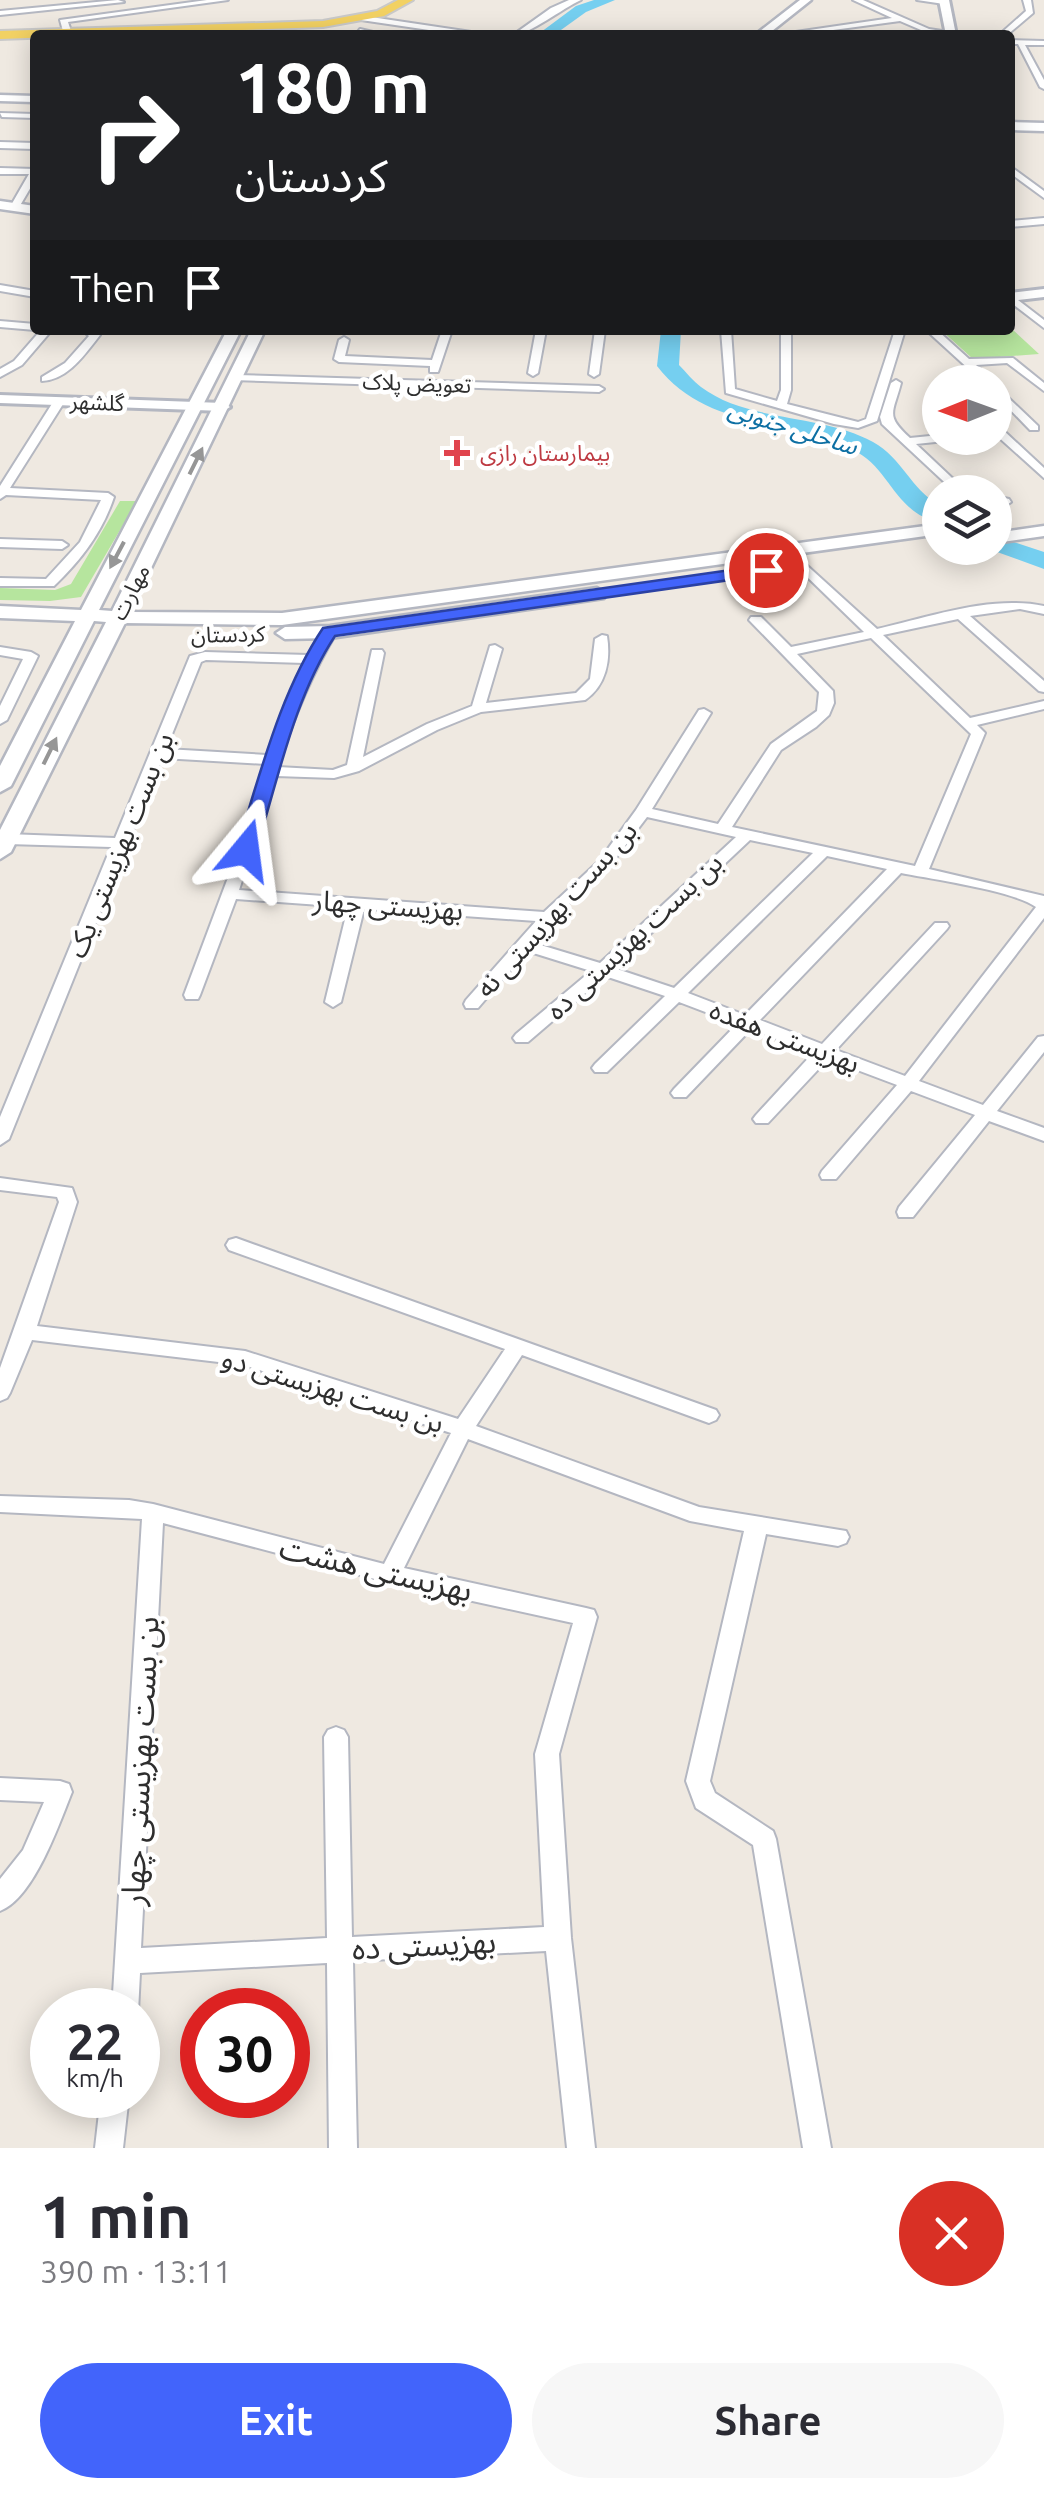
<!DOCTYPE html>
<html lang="en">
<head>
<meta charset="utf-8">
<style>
  body { margin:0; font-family:Ubuntu,"Noto Sans Arabic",sans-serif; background:#f7f7f7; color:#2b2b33; height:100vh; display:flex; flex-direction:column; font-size:38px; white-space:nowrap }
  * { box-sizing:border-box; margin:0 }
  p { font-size:32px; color:#7c7c81 }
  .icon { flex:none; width:55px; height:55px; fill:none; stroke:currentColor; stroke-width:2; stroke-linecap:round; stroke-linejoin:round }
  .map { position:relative; height:2148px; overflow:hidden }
  .panel { display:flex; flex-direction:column; background:#fff; flex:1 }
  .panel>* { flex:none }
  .hud { position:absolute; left:30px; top:30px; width:985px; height:305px; border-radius:10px; box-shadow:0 5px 25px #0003; background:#202124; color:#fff; overflow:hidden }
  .needle { width:65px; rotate:269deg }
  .controls { position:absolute; left:922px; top:365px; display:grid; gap:20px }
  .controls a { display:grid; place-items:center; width:90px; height:90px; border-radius:50%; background:#fff; box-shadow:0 5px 25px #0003; font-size:50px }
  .speed { position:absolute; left:30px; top:1988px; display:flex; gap:20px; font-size:50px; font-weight:700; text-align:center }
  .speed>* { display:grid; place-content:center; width:130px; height:130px; border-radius:50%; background:#fff; box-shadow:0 5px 25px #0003; line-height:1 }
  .speed small { font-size:25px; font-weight:400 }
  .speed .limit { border:15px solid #d22; background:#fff; color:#111 }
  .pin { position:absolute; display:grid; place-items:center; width:85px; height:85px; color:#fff; margin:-42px; border:5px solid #fff; border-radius:50%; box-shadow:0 2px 10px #0007 }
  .me { position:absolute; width:110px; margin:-55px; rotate:16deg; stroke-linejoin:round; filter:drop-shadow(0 0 8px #0008) }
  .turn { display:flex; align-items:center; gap:35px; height:210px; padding:0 40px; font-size:45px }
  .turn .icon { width:130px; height:130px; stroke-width:2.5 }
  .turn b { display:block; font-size:70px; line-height:85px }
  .then { display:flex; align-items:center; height:95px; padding:0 40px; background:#0003; gap:20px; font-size:38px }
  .round { display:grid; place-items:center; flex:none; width:105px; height:105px; border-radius:52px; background:#f7f7f7 }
  .headline { display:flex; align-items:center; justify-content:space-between; height:170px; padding:0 40px }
  h1 { font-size:60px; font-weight:600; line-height:75px }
  .button { display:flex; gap:20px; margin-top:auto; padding:20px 40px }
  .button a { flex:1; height:115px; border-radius:60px; background:#4264fb; color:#fff; font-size:40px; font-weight:600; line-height:115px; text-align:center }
  .button a+a { background:#f7f7f7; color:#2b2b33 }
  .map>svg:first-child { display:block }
</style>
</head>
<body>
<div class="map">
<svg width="1044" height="2148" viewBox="0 0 1044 2148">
  <rect width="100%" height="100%" fill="#efe9e1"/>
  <path fill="#b6e59e" d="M941 330H1013L1039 354 973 359Z
    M120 501H137L81 597 50 601 0 600V588L55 590 71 584Z"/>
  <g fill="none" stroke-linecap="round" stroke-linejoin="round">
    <path fill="#75cff0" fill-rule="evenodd" d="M594 0H615L586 12 554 35H537L576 6Z
      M661 330H681L679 365C686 372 693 381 701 387 749 423 821 413 873 442 903 459 909 487 940 506V523C893 512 891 468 853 450 786 419 705 429 657 366Z
      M995 536 1044 552V569L986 548H995Z"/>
    <defs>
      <path id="minor" d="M118 0 124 2 0 15V11Z
        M207 0H228L68 22 71 31 67 33 63 31 60 20Z
        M569 0H581C563 8 529 35 513 35L551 8Z
        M853 0H863L929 29 955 33H928L900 21 796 35H775L892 18Z
        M917 0H945L948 2 944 4Z
        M1023 0H1031L1033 13 1007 35H999L1026 11Z
        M364 16 478 33 482 35H463L361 20Z
        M360 29 386 35 357 33Z
        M1010 40 1044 41V45H1025L1044 80V89L1040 87 1018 44H1010Z
        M0 113 35 114V118L2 117Z
        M0 142 35 143V149L0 148Z
        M1010 166 1044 191V198L1010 173Z
        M0 168 35 169V180L18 209 10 207 29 174H0Z
        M1044 218V224L1010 227V221Z
        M0 285 35 291V297L0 291Z
        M1010 294 1044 320V328L1010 302Z
        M0 321 35 324V330L0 327Z
        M41 330H52L22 365 0 377V369L14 361Z
        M82 330H94L100 335C85 354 68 380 42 381V377L65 363 89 336Z
        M442 330H452L438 372H430V366L339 362 334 359 339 340 344 337 349 340 345 356 432 360Z
        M536 330H546L538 373 533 376 528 373Z
        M595 330H605L599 374 594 377 589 374Z
        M721 330H731L735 389 777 401 781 390V330H791V390L787 404 858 422 866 419 895 330H905L877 421 858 428 834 424 726 393Z
        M926 330H937L969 359 1013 358 1044 383V391L1007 363 976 365 994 382H983Z
        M236 375 599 386 604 389 599 392 232 380V376Z
        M896 380 901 383C893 414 885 415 910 438L940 435V438H950L945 441 916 444 967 492H955L882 424 880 417 891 383Z
        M995 385 1038 426V430H1030L995 394Z
        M55 399 65 401 10 488 108 493 114 497C102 533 81 560 54 586H0V578L46 579 80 542 101 500 6 495 0 499V486Z
        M995 430H1003L1044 468V478L995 434Z
        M995 496 1009 499 1011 502 1005 506 995 504Z
        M0 539 62 541 68 545 62 549 0 547Z
        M802 561 877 629C930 617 990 595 1044 606V614L1020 609 970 616 1044 681V692L1039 691 958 619 883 635 970 718 1044 701V709L977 725 985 733 929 869 1044 896V918L919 1081 983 1105 1038 1037 1044 1036V1052L997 1111 1044 1128V1141L989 1121 913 1217H899L897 1212 899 1207 975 1115 911 1091 836 1179H822L820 1175 822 1171 897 1085 828 1059 768 1123H756L753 1119 756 1115 813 1053 751 1029 686 1097H674L671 1093 674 1089 737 1024 679 1002 607 1072H595L592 1068 595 1064 665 996 605 976 528 1042H516L513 1038 516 1034 591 971 527 951 478 1008H466L464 1004 466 1000 536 921 364 909 341 1002 333 1007 325 1002 348 907 236 899 200 995 198 999H186L184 995 232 867 265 764 162 758 9 1139 0 1145V1117L111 847 7 844 2 842 0 838 7 834 115 838 190 656 205 652 309 655 325 629H335L337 632C311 675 293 719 278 767L333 770 347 765 372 650H382L384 653 363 757 427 724 472 706 490 646 495 645 502 649 486 703 576 693 590 679 595 639 602 635 607 636C611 660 606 686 585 700L481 712 437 730 359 771 334 778 276 776 239 890 544 912 599 861 636 810 699 710 704 709 711 713 652 809 718 824 771 744 817 711 819 692 749 620 751 617H761L791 647 864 632 798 568 796 565ZM871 638 971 734 915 866 732 827 781 750 816 727 829 715 834 703 833 691 797 654ZM206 660 305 663 283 710 267 755 166 749 201 662ZM647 817 736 837 600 963 534 943 570 902 609 867ZM750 840 813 853 674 988 614 968ZM827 856 887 869 745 1015 688 993ZM901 873C931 879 1015 891 1036 907L905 1076 836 1050 947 929 949 926 947 923H935L822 1044 760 1020Z
        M0 647 31 652 38 656 7 720 0 724V706L23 659 0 655Z
        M0 1178 72 1188 77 1202 37 1326 245 1351 458 1419 505 1349 229 1250 226 1245 229 1240 236 1238 716 1410 719 1415 716 1420 709 1423 522 1355 476 1426 699 1507 846 1531 849 1537 846 1543 838 1546 766 1534 710 1781 715 1793 773 1831 776 1839 831 2148H803L753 1845 696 1808 686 1781 744 1531 690 1521 468 1439 404 1568 586 1608 594 1610 597 1617 559 1754 571 1938 595 2148H567L546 1951 353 1961 357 2148H329L327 1963 140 1973 138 2012 112 2010 142 1519 0 1512V1496L129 1500 153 1504 384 1564 451 1433 244 1365 32 1340 10 1393 7 1398 0 1401V1368L59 1202 57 1197 0 1190ZM163 1523 390 1583 573 1623 535 1754 544 1927 352 1937 348 1737 344 1730 336 1727 328 1730 324 1737 327 1938 141 1948Z
        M0 1778 60 1781 69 1784 72 1792C59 1824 34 1898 0 1911V1879L23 1850 44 1802 0 1800Z
        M101 2095H129L123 2148H95Z"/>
      <path id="tertiary" d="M939 0H949L956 35H946Z
        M1044 289V297L1010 301V293Z
        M0 395 223 403 230 407 223 411 0 403Z"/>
      <path id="secondary" d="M800 0H811L767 35H755Z
        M0 95 35 96V102L0 101Z
        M1010 122 1044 123V131L1010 130Z
        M0 201 35 206V214L0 209Z
        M227 330H241L99 610 112 611 251 330H265L130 612 282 613 940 524V534L282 625 125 623 11 852 0 859V830L106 622 94 621 11 786 0 792V766L75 621 0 618V606L81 610Z
        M1044 526V536L995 543V533Z
        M597 588 606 594 604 598 330 638 285 639 276 633 285 627 330 626Z"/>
      <path id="primary" d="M398 0H413L384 16 323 27 0 39V31L323 21 377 11Z"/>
    </defs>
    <use href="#minor" stroke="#b4b7c1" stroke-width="4"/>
    <use href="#tertiary" stroke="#b4b7c1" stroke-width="6"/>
    <use href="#secondary" stroke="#b4b7c1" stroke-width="5"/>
    <use href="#primary" stroke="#c9c9c9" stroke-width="4"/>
    <use href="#minor" fill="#fff" fill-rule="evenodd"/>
    <use href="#tertiary" fill="#fff" fill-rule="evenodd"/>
    <use href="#secondary" fill="#fff" fill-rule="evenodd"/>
    <use href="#primary" fill="#f2d163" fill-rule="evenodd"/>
  </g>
  <defs><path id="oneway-solid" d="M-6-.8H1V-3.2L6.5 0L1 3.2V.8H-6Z" transform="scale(2.5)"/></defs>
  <g fill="#969696">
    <use href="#oneway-solid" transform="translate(196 461) rotate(-64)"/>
    <use href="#oneway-solid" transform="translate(117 555) rotate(118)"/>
    <use href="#oneway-solid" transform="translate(50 751) rotate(-64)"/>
  </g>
  <path fill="#4264fb" stroke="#2b41a3" stroke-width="2.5" d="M766 565 774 570 772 574 335 636C294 698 278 780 256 850L246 856 236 850C260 776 279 694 323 628Z"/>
  <path fill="#e0444e" stroke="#fff" stroke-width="4" d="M452 438h10v10h10v10h-10v10h-10v-10h-10v-10h10z"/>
  <g text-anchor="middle" stroke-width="9" stroke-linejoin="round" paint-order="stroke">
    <g font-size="22" fill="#2e2e2e" stroke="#fff">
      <text transform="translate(417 383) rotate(2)" y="8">تعویض پلاک</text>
      <text transform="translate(97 402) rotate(2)" y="8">گلشهر</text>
      <text transform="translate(130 592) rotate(-63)" y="8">مهارت</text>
      <text transform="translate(228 634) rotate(-1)" y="8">کردستان</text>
    </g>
    <g font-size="22" fill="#be3a42" stroke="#fff" text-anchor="start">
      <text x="480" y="461">بیمارستان رازی</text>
    </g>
    <g font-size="25" font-style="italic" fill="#0d6fa3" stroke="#fff">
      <text transform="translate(793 427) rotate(17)" y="9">ساحلی جنوبی</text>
    </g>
    <g font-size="28" fill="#2e2e2e" stroke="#fff">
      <text transform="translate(120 845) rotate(-68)" y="10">بن بست بهزیستی یک</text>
      <text transform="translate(388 905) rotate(4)" y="10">بهزیستی چهار</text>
      <text transform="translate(556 909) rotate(-48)" y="10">بن بست بهزیستی نه</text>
      <text transform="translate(634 936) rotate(-43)" y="10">بن بست بهزیستی ده</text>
      <text transform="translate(785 1036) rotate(21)" y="10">بهزیستی هفده</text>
      <text transform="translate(333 1390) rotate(17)" y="10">بن بست بهزیستی دو</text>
    </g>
    <g font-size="32" fill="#2e2e2e" stroke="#fff">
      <text transform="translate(376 1569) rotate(13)" y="11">بهزیستی هشت</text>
      <text transform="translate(140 1761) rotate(-87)" y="11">بن بست بهزیستی چهار</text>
      <text transform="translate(424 1945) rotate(-3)" y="11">بهزیستی ده</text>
    </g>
  </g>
</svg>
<div class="controls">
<a><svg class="needle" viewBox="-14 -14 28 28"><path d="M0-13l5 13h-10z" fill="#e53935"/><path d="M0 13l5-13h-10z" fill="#7c7c81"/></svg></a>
<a><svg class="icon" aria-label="layers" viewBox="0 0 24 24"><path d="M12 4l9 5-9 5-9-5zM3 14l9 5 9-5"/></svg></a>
</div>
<div class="speed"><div>22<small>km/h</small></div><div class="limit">30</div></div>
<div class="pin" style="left:766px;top:570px;background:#d93025"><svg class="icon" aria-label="arrive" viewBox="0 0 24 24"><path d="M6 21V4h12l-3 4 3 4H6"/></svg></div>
<svg class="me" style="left:246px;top:850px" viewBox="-20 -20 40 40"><path d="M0-17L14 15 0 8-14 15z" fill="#4264fb" stroke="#fff" stroke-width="4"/></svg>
<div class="hud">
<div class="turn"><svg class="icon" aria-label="right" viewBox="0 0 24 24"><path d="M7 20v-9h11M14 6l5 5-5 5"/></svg><div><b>180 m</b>کردستان</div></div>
<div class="then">Then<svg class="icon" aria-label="arrive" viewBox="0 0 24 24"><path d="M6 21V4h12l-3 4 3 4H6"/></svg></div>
</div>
</div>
<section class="panel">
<div class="headline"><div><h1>1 min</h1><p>390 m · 13:11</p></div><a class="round" style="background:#d93025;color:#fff"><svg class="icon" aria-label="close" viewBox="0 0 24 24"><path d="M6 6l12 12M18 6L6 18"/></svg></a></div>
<div class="button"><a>Exit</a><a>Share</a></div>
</section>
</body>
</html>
